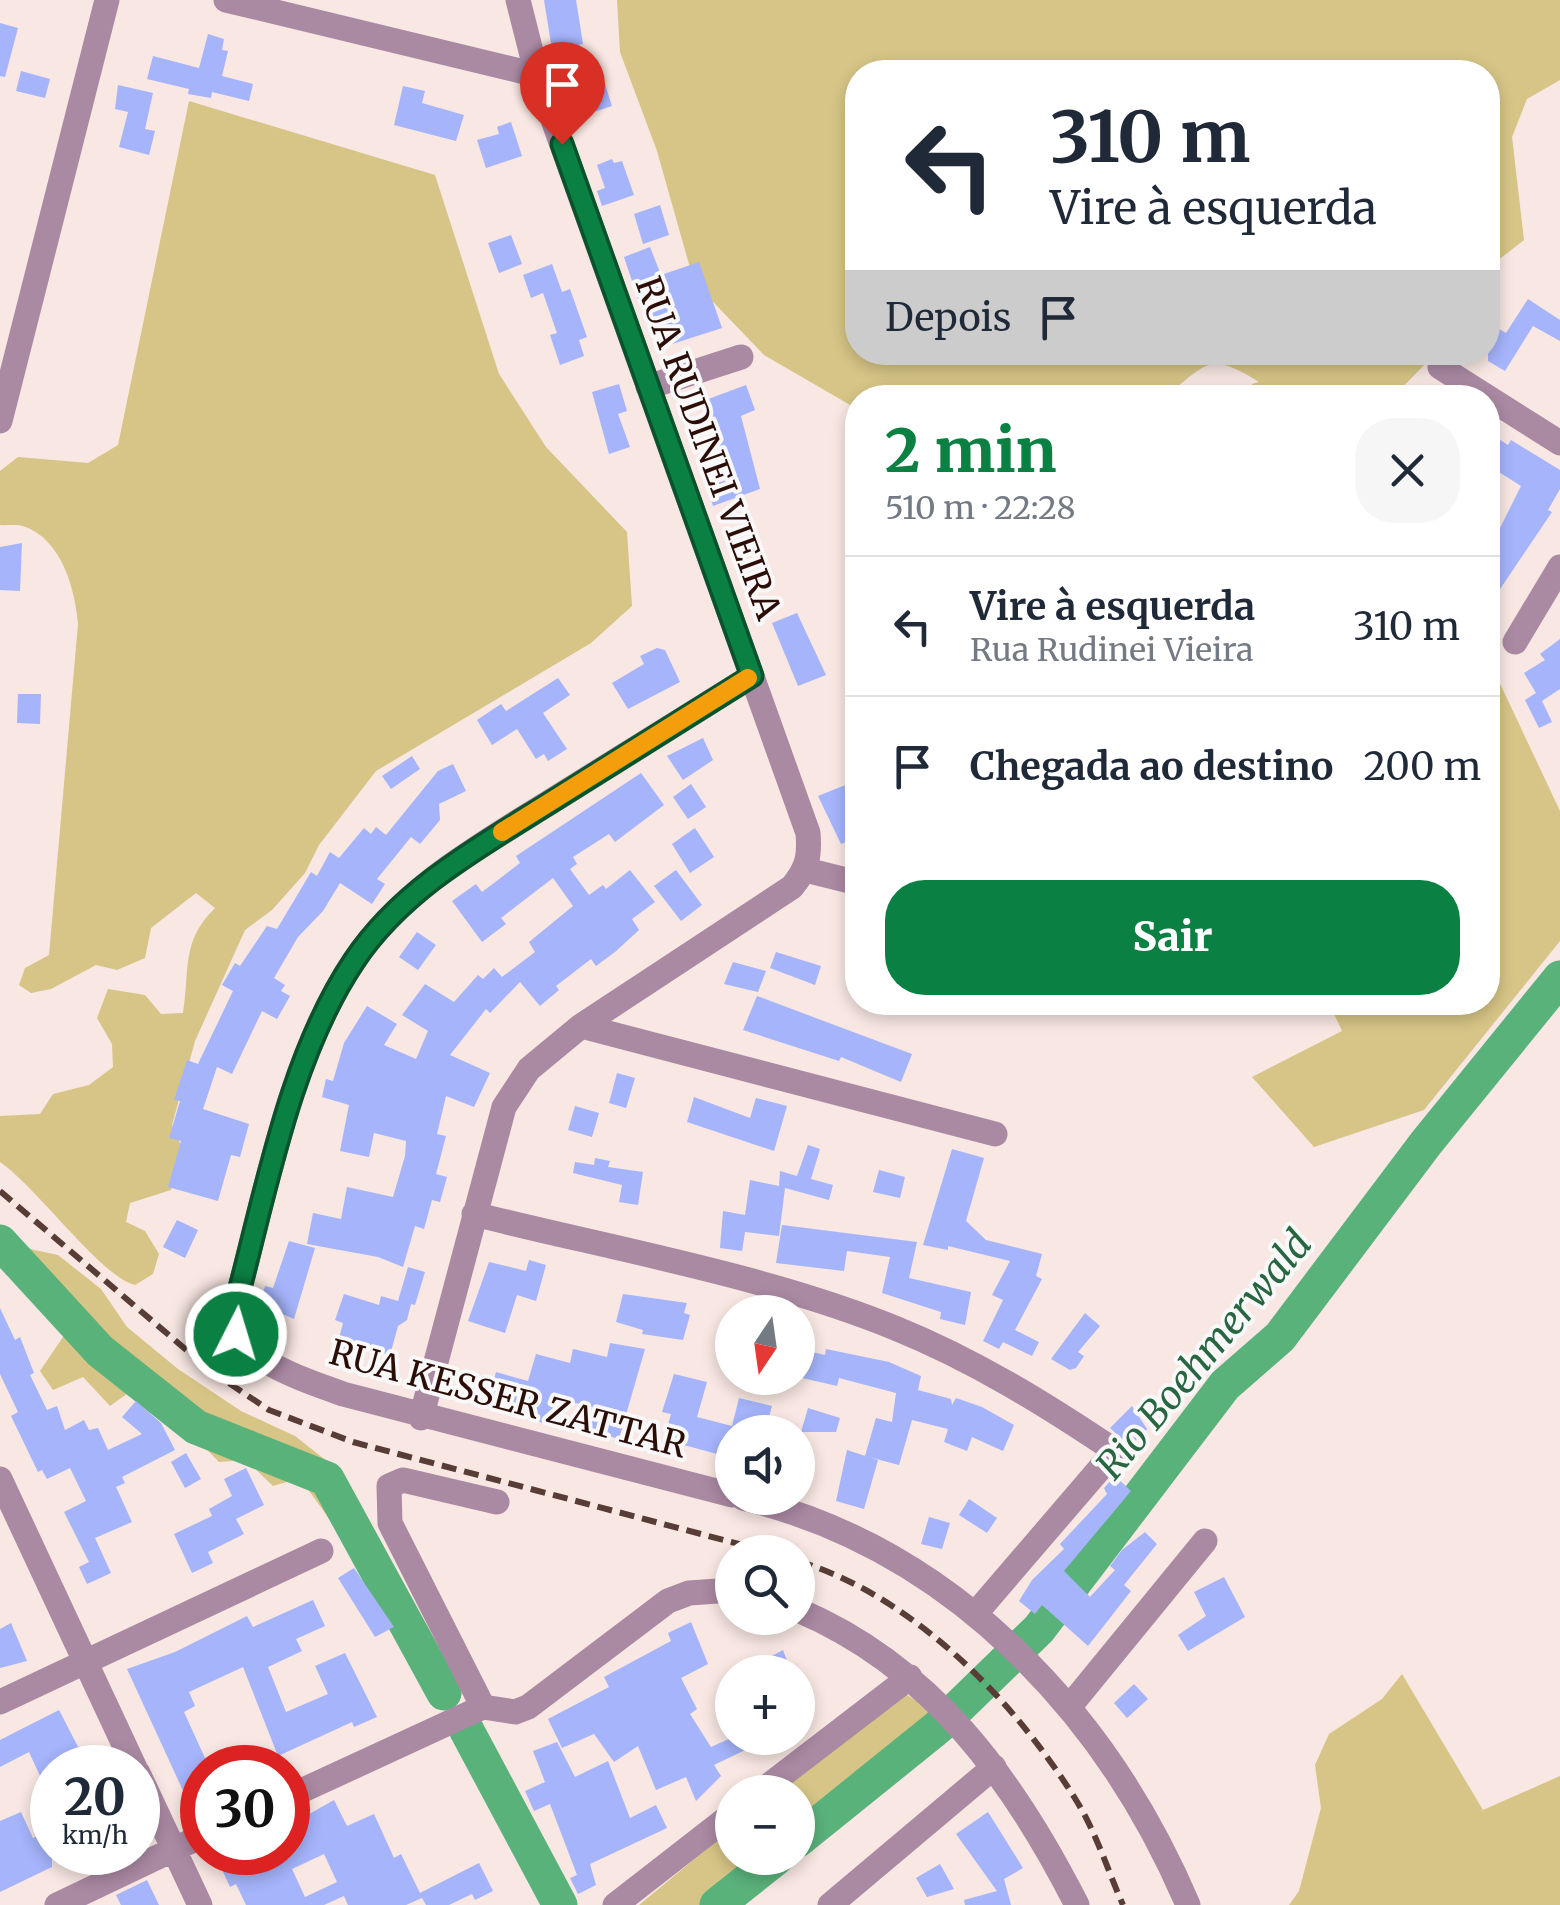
<!DOCTYPE html>
<html lang="pt">
<head>
<meta charset="utf-8">
<style>
  body { margin:0; font-family:Merriweather,serif; background:#f6f6f7; color:#1f2937; height:100vh; display:flex; flex-direction:column; font-size:38px; white-space:nowrap }
  * { box-sizing:border-box; margin:0 }
  p { font-size:32px; color:#747a83 }
  .icon { flex:none; width:55px; height:55px; fill:none; stroke:currentColor; stroke-width:2; stroke-linecap:round; stroke-linejoin:round }
  .map { position:relative; flex:1; overflow:hidden }
  .sheet { position:absolute; left:845px; top:385px; width:655px; height:630px; display:flex; flex-direction:column; background:#fff; border-radius:40px; box-shadow:0 5px 15px #0003 }
  .sheet>* { flex:none }
  .banner { position:absolute; left:845px; top:60px; width:655px; height:305px; border-radius:40px; box-shadow:0 5px 15px #0003; background:#fff; color:#1f2937; overflow:hidden }
  .needle { width:65px; rotate:193deg }
  .tools { position:absolute; left:715px; top:1295px; display:grid; gap:20px }
  .tools a { display:grid; place-items:center; width:100px; height:100px; border-radius:50%; background:#fff; box-shadow:0 5px 15px #0003; font-size:50px }
  .speed { position:absolute; left:30px; top:1745px; display:flex; gap:20px; font-size:50px; font-weight:700; text-align:center }
  .speed>* { display:grid; place-content:center; width:130px; height:130px; border-radius:50%; background:#fff; box-shadow:0 5px 15px #0003; line-height:1 }
  .speed small { font-size:25px; font-weight:400 }
  .speed .limit { border:15px solid #d22; background:#fff; color:#111 }
  .pin { position:absolute; display:grid; place-items:center; width:85px; height:85px; color:#fff; margin:-102px -42px; border-radius:50% 50% 50% 0; rotate:-45deg; box-shadow:0 0 10px #0007 }
  .pin .icon { rotate:45deg }
  .me { position:absolute; width:110px; margin:-55px; rotate:5deg; stroke-linejoin:round; filter:drop-shadow(0 0 8px #0008) }
  .turn { display:flex; align-items:center; gap:35px; height:210px; padding:0 40px; font-size:45px }
  .turn .icon { width:130px; height:130px; stroke-width:2.5 }
  .turn b { display:block; font-size:70px; line-height:85px }
  .then { display:flex; align-items:center; height:95px; padding:0 40px; background:#0003; gap:20px; font-size:38px }
  .round { display:grid; place-items:center; flex:none; width:105px; height:105px; border-radius:40px; background:#f6f6f7 }
  .overview { display:flex; align-items:center; justify-content:space-between; height:170px; padding:0 40px }
  h1 { font-size:60px; font-weight:800; line-height:75px; color:#0b8043 }
  .cta { display:flex; gap:20px; margin-top:auto; padding:20px 40px }
  .cta a { flex:1; height:115px; border-radius:40px; background:#0b8043; color:#fff; font-size:40px; font-weight:800; line-height:115px; text-align:center }
  ul { padding:0; list-style:none }
  li { display:flex; align-items:center; gap:30px; height:140px; padding:0 40px; border-top:2px solid #e0e1e3 }
  li div { flex:1 }
  li b { display:block; font-size:38px }
  li em { font-style:normal }
  .map>svg:first-child { display:block }
</style>
</head>
<body>
<div class="map">
<svg width="1560" height="1905" viewBox="0 0 1560 1905">
  <rect width="100%" height="100%" fill="#f8e7e2"/>
  <path fill="#d6c586" d="M617 0H1560V80L1527 99 1512 137 1524 240 1488 268V72H858V352L1428 353V361L1393 397H1248L1252 384 1259 382C1206 349 1207 366 1164 397L858 398 857 409 764 355 694 282 657 151 620 52Z
    M189 101 435 175 499 374 546 447 627 532 632 606 591 643 376 771 319 845 305 873 272 910 245 930 195 1041 172 1125 182 1147 171 1190 130 1203 126 1222 145 1231 159 1254 153 1274 135 1285C100 1276 39 1189 0 1162V1116L40 1114 53 1094 89 1085 113 1067 112 1044 97 1018 108 989 145 995 161 1014 183 1013C190 969 181 941 215 908L196 893 151 928 145 958 117 970 96 965 51 989 31 993 19 985 25 968 49 955 78 624C75 589 62 539 23 526 16 524 6 526 0 525V471L18 457 88 463 118 445Z
    M1488 658 1560 811V941L1424 1110 1314 1147 1252 1077 1342 1031 1329 1003 1488 1002Z
    M0 1227 21 1247 58 1255 101 1289 127 1327 178 1369 241 1411 295 1436 342 1473 447 1678H428L375 1583 300 1478 273 1486 246 1460 219 1462 168 1410 135 1388 110 1406 83 1377 53 1390 40 1371 65 1334 48 1305 29 1298 18 1278 0 1264Z
    M1402 1674 1483 1810 1560 1776V1905H1289L1299 1891 1321 1808 1315 1765 1329 1734 1382 1699Z
    M907 1695 920 1703 947 1735 945 1744 738 1905H639L732 1828V1858H798V1792H776Z"/>
  <g fill="none" stroke-linecap="round" stroke-linejoin="round">
    <path stroke="#5ab27b" stroke-width="35" d="M0 1242 100 1351 196 1427 327 1479 444 1693
      M466 1729 560 1905
      M798 1840 938 1727 1039 1629 1225 1385 1280 1337 1426 1143 1560 978
      M717 1905 776 1858"/>
  </g>
  <path fill="#a5b4fb" fill-rule="evenodd" d="M544 0H576L583 44 552 50Z
    M0 23 18 28 5 77 0 76Z
    M208 34 224 39 222 50 228 51 222 76 253 84 249 101 212 92 211 98 188 94 189 89 147 79 153 56 199 68Z
    M21 71 50 79 45 98 16 91Z
    M605 84 612 106 591 113 589 104 581 106 577 92Z
    M118 85 153 93 145 129 155 131 149 155 119 147 128 112 115 109Z
    M403 86 425 91 422 103 464 115 456 141 394 125Z
    M511 122 522 156 486 168 477 140 499 134 497 127Z
    M612 159 614 163 622 161 634 195 602 206 597 191 605 188 597 165Z
    M660 205 669 235 643 244 634 214Z
    M511 235 522 264 499 273 488 243Z
    M650 247 661 275 699 262 722 328 663 347 645 296 638 299 624 257Z
    M552 264 562 292 570 289 587 337 579 340 584 356 560 365 550 335 557 333 543 293 531 298 523 275Z
    M1528 299 1560 320V341L1533 326 1505 371 1488 361V337L1494 326 1506 333Z
    M619 384 627 411 618 414 630 447 609 454 592 392Z
    M746 385 755 410 741 416 760 489 713 506 707 487 729 479 703 401Z
    M1488 432 1508 445 1511 440 1560 470V489L1548 510 1552 512 1488 607V552L1521 486 1488 465Z
    M22 543 20 591 0 590V547Z
    M797 613 826 675 798 686 772 623Z
    M1560 639V689L1542 701 1552 722 1539 728 1525 700 1536 693 1524 673 1545 660 1540 654Z
    M657 648 665 650 680 682 628 709 612 683 644 664 640 656Z
    M558 678 570 695 543 713 567 749 548 761 544 754 536 759 517 729 492 745 477 720 501 704 506 711Z
    M18 694H41L40 724 17 723Z
    M703 738 713 760 683 780 667 756Z
    M412 756 420 769 391 789 382 776Z
    M453 764 466 791 439 804 440 820 420 844 411 837 377 879 385 884 372 904 340 883 323 911 298 937 274 978 285 985 281 991 290 996 277 1019 262 1011 232 1074 217 1067 203 1109 249 1124 240 1157 231 1155 218 1201 168 1187 181 1141 169 1138 180 1101 174 1100 187 1060 198 1064 233 991 222 985 235 963 240 966 267 926 277 929 311 872 317 876 330 852 339 858 364 828 371 834 376 827 386 835 438 771Z
    M641 773 664 805 615 842 609 834 573 857 577 864 570 869 589 895 603 885 606 889 630 870 655 902 632 919 639 930 615 952 596 966 591 959 556 986 559 990 540 1006 520 982 490 1013 486 1009 450 1055 490 1073 474 1107 446 1096 437 1134 446 1136 436 1174 447 1177 440 1202 432 1200 424 1229 415 1226 403 1267 378 1257 307 1244 313 1213 341 1219 347 1187 393 1197 405 1156 406 1141 374 1133 369 1157 340 1151 349 1105 322 1097 326 1079 333 1081 344 1043 367 1006 397 1024 384 1045 416 1059 428 1031 402 1015 425 984 454 1002 478 975 483 979 494 968 502 977 535 952 529 942 573 906 553 878 501 918 506 924 482 942 452 901 476 884 482 892 520 863 516 856Z
    M858 780V837L841 844 818 796Z
    M691 784 706 807 688 819 673 797Z
    M695 828 714 857 690 873 672 844Z
    M676 870 702 905 681 921 654 886Z
    M417 932 436 945 418 970 399 957Z
    M776 952 821 966 815 985 770 968Z
    M733 962 766 971 758 992 724 984Z
    M757 996 912 1054 901 1082 841 1057 839 1061 743 1030Z
    M617 1073 635 1078 626 1108 609 1103Z
    M694 1097 750 1118 756 1098 787 1106 774 1151 687 1122Z
    M575 1106 599 1113 592 1137 568 1130Z
    M808 1145 820 1149 811 1179 833 1185 829 1200 785 1188 779 1236 745 1232 742 1251 720 1248 723 1211 745 1215 750 1180 779 1186 780 1171 797 1176Z
    M952 1149 984 1158 966 1221 986 1240 1042 1254 1036 1276 1042 1279 1015 1330 1039 1342 1032 1356 1003 1342 999 1349 983 1341 1003 1300 992 1295 1010 1261 948 1246V1250L923 1245Z
    M595 1158 610 1161 608 1167 643 1172 638 1205 619 1202 622 1185 573 1173 575 1162 594 1165Z
    M879 1170 905 1177 900 1198 873 1192Z
    M177 1220 198 1230 185 1258 163 1247Z
    M782 1225 917 1242 909 1278 971 1292 965 1325 940 1319 941 1312 882 1293 890 1257 847 1251 844 1271 776 1263Z
    M289 1241 315 1248 294 1319 260 1304 265 1286 273 1288Z
    M529 1260 546 1265 536 1301 517 1295 505 1333 468 1321 489 1262 526 1271Z
    M408 1267 425 1272 415 1305 399 1301 411 1304 407 1320 398 1326 390 1355 355 1347 349 1365 333 1361 343 1323 335 1320 344 1294 379 1305 381 1296 398 1301Z
    M623 1294 687 1303 684 1313 690 1315 683 1340 642 1334 643 1330 616 1322Z
    M0 1308 15 1340 20 1337 34 1373 30 1375 47 1410 57 1406 65 1430 84 1420 89 1430 98 1428 108 1450 142 1434 122 1417 136 1401 161 1423 175 1450 122 1477 125 1483 116 1487 132 1522 95 1538 111 1573 87 1584 79 1567 89 1562 64 1512 86 1501 70 1468 47 1479 42 1470 38 1472 11 1416 18 1412 0 1374Z
    M1085 1313 1100 1326 1078 1352 1084 1356 1076 1368 1070 1370 1051 1359Z
    M610 1343 645 1349 619 1439 586 1429 592 1407 559 1399 552 1426 487 1405 496 1372 528 1381 536 1354 570 1363 573 1349 607 1357Z
    M798 1349 825 1355 826 1349 889 1362 921 1376 918 1390 951 1399 952 1405 956 1398 982 1407 1014 1425 1003 1451 972 1437 967 1451 944 1442 948 1429 912 1420 899 1465 865 1456 876 1418 892 1422 896 1393 839 1378 837 1386 798 1377Z
    M674 1374 707 1382 697 1417 732 1426 739 1398 772 1406 765 1432H732V1458L680 1444 677 1455 661 1450 671 1414 662 1412Z
    M1132 1406 1147 1429 1130 1446 1110 1428Z
    M808 1408 840 1418 836 1432H801Z
    M847 1450 878 1460 864 1509 836 1501Z
    M186 1453 201 1479 185 1488 171 1462Z
    M246 1468 264 1505 236 1519 244 1534 208 1552 213 1563 192 1573 174 1534 212 1516 209 1509 232 1496 224 1479Z
    M1115 1476 1131 1491 1064 1571 1090 1597 1115 1570 1110 1566 1122 1550 1145 1532 1157 1544 1124 1585 1131 1591 1088 1646 1042 1605 1035 1614 1019 1601 1032 1580 1064 1549 1060 1544 1107 1494 1104 1488Z
    M969 1499 997 1518 987 1533 959 1515Z
    M929 1517 950 1523 942 1549 921 1544Z
    M354 1568 394 1627 375 1637 338 1578Z
    M1224 1577 1245 1617 1188 1651 1178 1635 1206 1616 1194 1592Z
    M313 1600 325 1626 296 1639 302 1651 268 1667 286 1712 328 1694 315 1666 345 1653 377 1717 354 1727 352 1722 278 1756 243 1667 189 1692 195 1706 184 1712 205 1758 228 1747 237 1768H202V1786L185 1795 127 1669 175 1652 247 1616 253 1627Z
    M691 1622 708 1664 681 1678 697 1709 690 1714 711 1747 731 1738H770L714 1765 721 1776 696 1801 686 1777 656 1790 638 1746 614 1762 594 1734 562 1748 548 1719 609 1687 604 1677 671 1641 668 1633Z
    M11 1623 27 1661 0 1668V1629Z
    M783 1650 791 1672H742Z
    M1134 1684 1148 1699 1127 1718 1114 1703Z
    M59 1710 89 1768H52V1802L29 1752 0 1767V1740Z
    M557 1742 575 1777 608 1761 630 1818 656 1805 667 1828 590 1864 596 1885 578 1894 570 1878 577 1875 550 1804 534 1811 525 1791 545 1782 533 1751Z
    M334 1800 347 1826 374 1814 394 1858 401 1854 420 1893 479 1863 493 1891 475 1900 472 1894 449 1905H426L422 1898 406 1905H348L344 1896 324 1905H246L236 1884 230 1887 214 1852H288V1826ZM324 1854 337 1882 305 1897 292 1869Z
    M21 1812 33 1838 52 1829V1867L0 1892V1821Z
    M988 1812 1023 1868 1004 1879 1011 1905H965L964 1900 997 1891 956 1834Z
    M940 1864 954 1889 927 1897 916 1878Z
    M147 1880 159 1905H121L116 1895Z"/>
  <g fill="none" stroke-linecap="round" stroke-linejoin="round">
    <path stroke="#aa89a3" stroke-width="25" d="M226 0 537 75
      M1440 367 1560 443
      M648 387 741 357
      M0 421 107 0
      M1515 642 1560 567
      M806 870 858 883
      M581 1026 995 1134
      M474 1214C609 1248 768 1276 895 1328 974 1360 1045 1404 1115 1451L976 1613
      M421 1418 504 1107 529 1069 581 1026 792 887C807 869 810 857 808 833L537 75 518 0
      M0 1479 135 1768
      M732 1495 343 1394C303 1379 245 1364 232 1318 264 1202 287 1061 354 961 403 887 486 842 559 796 624 756 688 716 752 676
      M743 1498C951 1548 1106 1712 1188 1905
      M798 1610C932 1667 1013 1779 1077 1905
      M0 1702 321 1551
      M1070 1706 1205 1541
      M483 1707 390 1523 389 1486 403 1480 497 1502
      M483 1707 515 1712 528 1707 668 1601 689 1593 732 1590
      M138 1773 200 1905
      M760 1792 910 1677
      M288 1797 483 1707
      M57 1905 202 1836
      M615 1905 732 1814
      M830 1905 994 1767"/>
    <path stroke="#573d36" stroke-width="6" stroke-dasharray="15 8" stroke-linecap="butt" d="M0 1191 211 1371 269 1410 353 1442 769 1552
      M798 1561C913 1596 1014 1700 1076 1800 1096 1832 1108 1871 1123 1905"/>
  </g>
  <g fill="none" stroke-linecap="round" stroke-linejoin="round">
    <defs>
      <path id="route" d="M236 1334 232 1318C264 1203 287 1061 354 961 403 887 486 843 559 797 624 756 688 716 752 676L562 144"/>
    </defs>
    <use href="#route" stroke="#07532c" stroke-width="25"/>
    <use href="#route" stroke="#0b8043" stroke-width="18"/>
    <path stroke="#f59e0b" stroke-width="18" d="M502 832 748 678"/>
  </g>
  <g text-anchor="middle" stroke-width="8" stroke-linejoin="round" paint-order="stroke">
    <g font-size="35" fill="#2b0e07" stroke="#f8f8f8">
      <text transform="translate(708 448) rotate(70)" y="12">RUA RUDINEI VIEIRA</text>
      <text transform="translate(508 1399) rotate(15)" y="12">RUA KESSER ZATTAR</text>
    </g>
    <g font-size="38" font-style="italic" fill="#286641" stroke="#f8f8f8">
      <text transform="translate(1204 1355) rotate(-50)" y="13">Rio Boehmerwald</text>
    </g>
  </g>
</svg>
<div class="tools">
<a><svg class="needle" viewBox="-14 -14 28 28"><path d="M0-13l5 13h-10z" fill="#e53935"/><path d="M0 13l5-13h-10z" fill="#747a83"/></svg></a>
<a><svg class="icon" aria-label="sound" viewBox="0 0 24 24"><path d="M4 9h4l5-4v14l-5-4H4zM17 9q2 3 0 6"/></svg></a>
<a><svg class="icon" aria-label="search" viewBox="0 0 24 24"><circle cx="10" cy="10" r="6"/><path d="M15 15l6 6"/></svg></a>
<a>+</a>
<a>−</a>
</div>
<div class="speed"><div>20<small>km/h</small></div><div class="limit">30</div></div>
<div class="pin" style="left:562px;top:144px;background:#d93025"><svg class="icon" aria-label="arrive" viewBox="0 0 24 24"><path d="M6 21V4h12l-3 4 3 4H6"/></svg></div>
<svg class="me" style="left:236px;top:1334px" viewBox="-20 -20 40 40"><circle r="17" fill="#0b8043" stroke="#fff" stroke-width="3"/><path d="M0-11L8 9 0 5-8 9z" fill="#fff"/></svg>
<div class="banner">
<div class="turn"><svg class="icon" aria-label="left" viewBox="0 0 24 24"><path d="M17 20v-9H6M10 6l-5 5 5 5"/></svg><div><b>310 m</b>Vire à esquerda</div></div>
<div class="then">Depois<svg class="icon" aria-label="arrive" viewBox="0 0 24 24"><path d="M6 21V4h12l-3 4 3 4H6"/></svg></div>
</div>
<section class="sheet">
<div class="overview"><div><h1>2 min</h1><p>510 m · 22:28</p></div><a class="round"><svg class="icon" aria-label="close" viewBox="0 0 24 24"><path d="M6 6l12 12M18 6L6 18"/></svg></a></div>
<ul>
<li><svg class="icon" aria-label="left" viewBox="0 0 24 24"><path d="M17 20v-9H6M10 6l-5 5 5 5"/></svg><div><b>Vire à esquerda</b><p>Rua Rudinei Vieira</p></div><em>310 m</em></li>
<li><svg class="icon" aria-label="arrive" viewBox="0 0 24 24"><path d="M6 21V4h12l-3 4 3 4H6"/></svg><div><b>Chegada ao destino</b></div><em>200 m</em></li>
</ul>
<div class="cta"><a>Sair</a></div>
</section>
</div>
</body>
</html>
